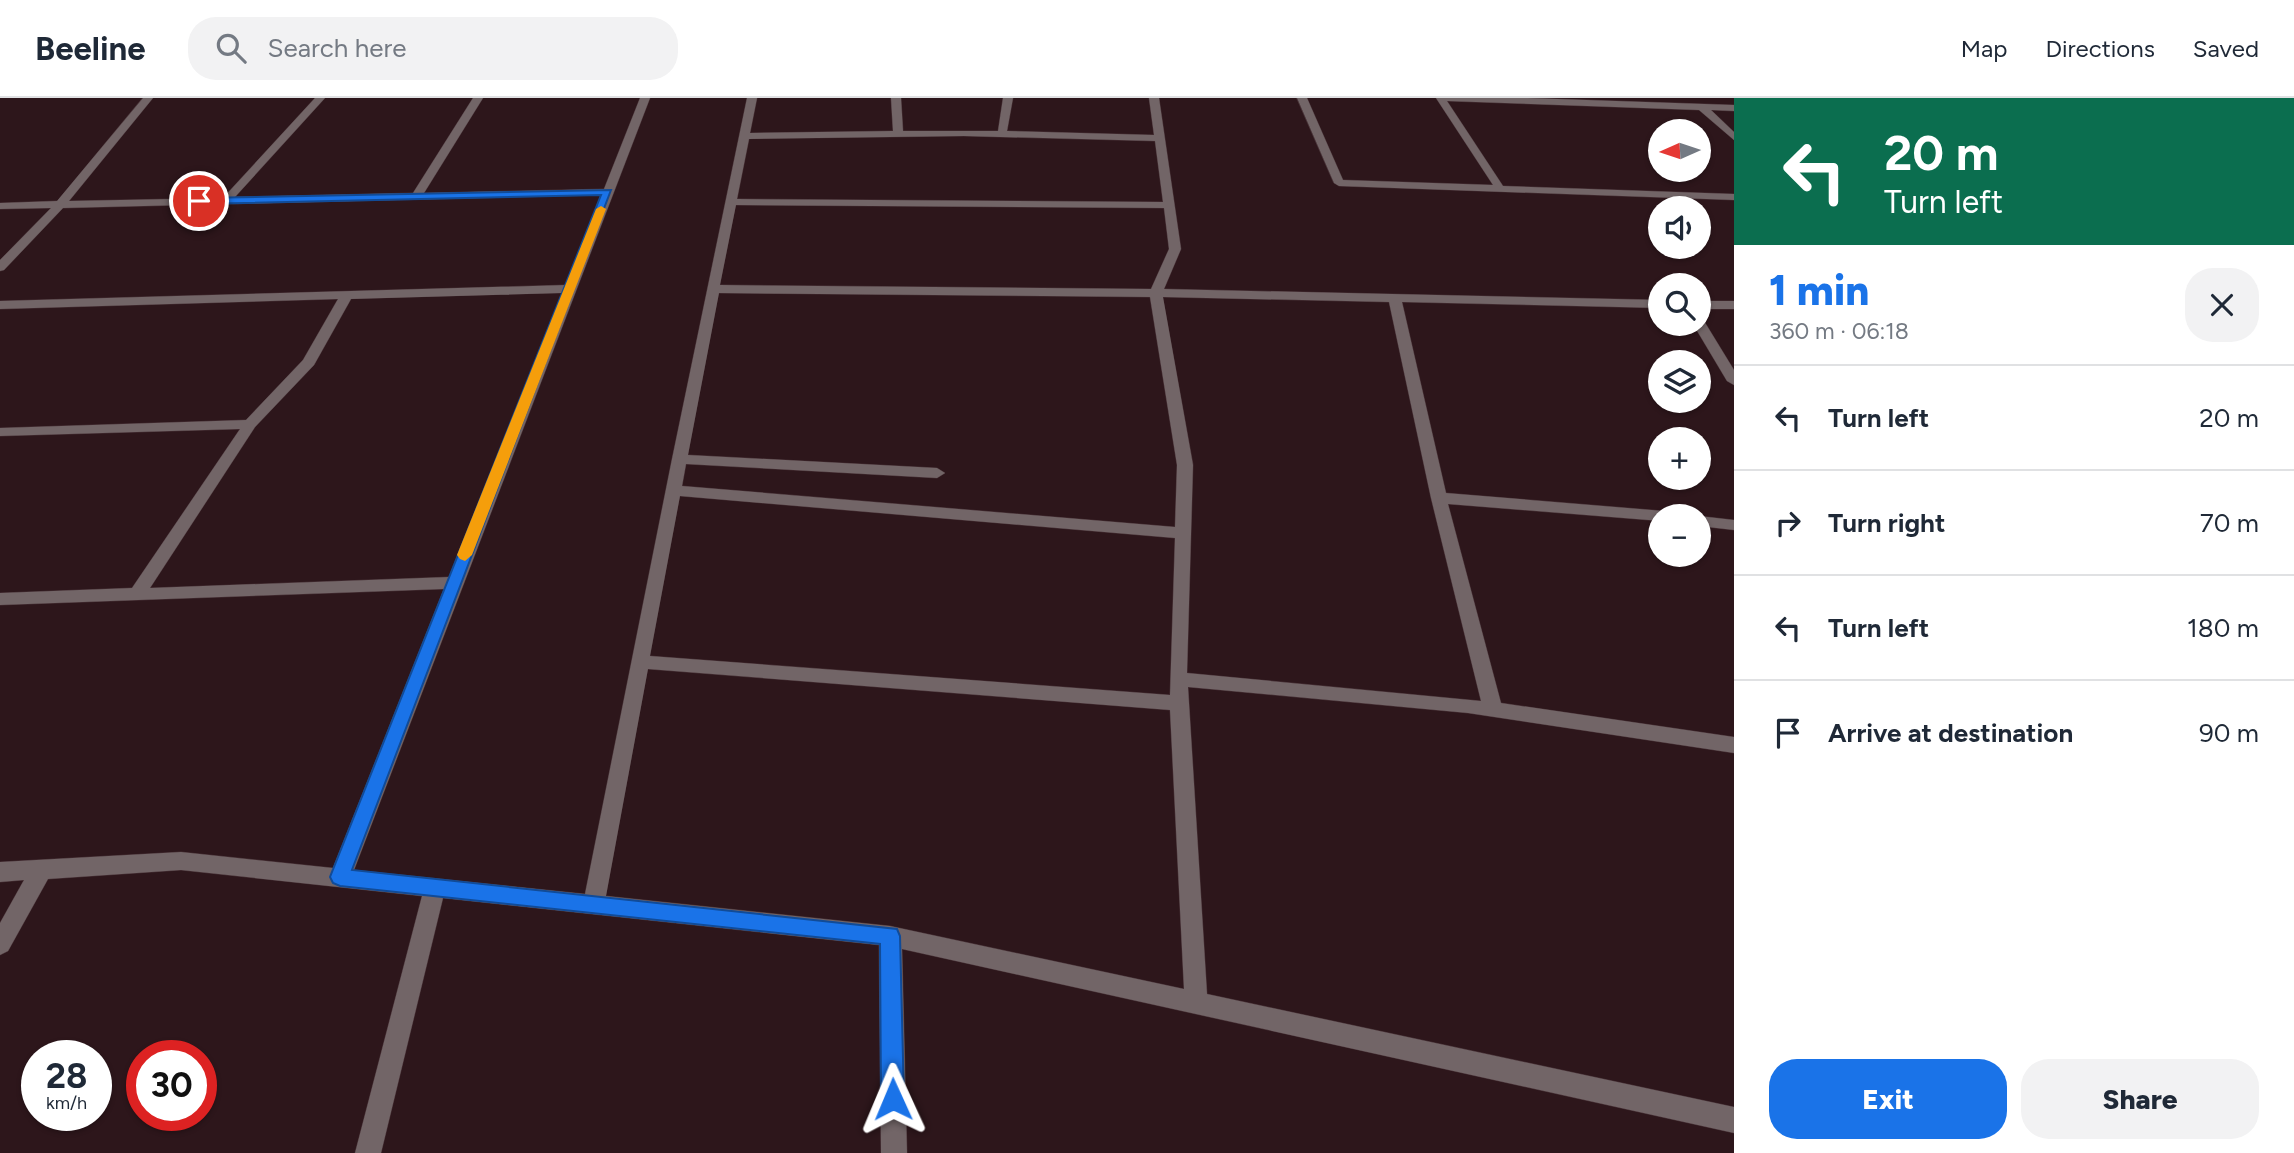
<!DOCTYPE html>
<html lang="en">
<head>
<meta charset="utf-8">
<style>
  body { margin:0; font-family:Figtree,sans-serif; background:#f2f2f3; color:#1f2937; height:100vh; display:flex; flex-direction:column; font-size:26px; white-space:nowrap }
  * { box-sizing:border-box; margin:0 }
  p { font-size:23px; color:#747a83 }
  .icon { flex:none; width:38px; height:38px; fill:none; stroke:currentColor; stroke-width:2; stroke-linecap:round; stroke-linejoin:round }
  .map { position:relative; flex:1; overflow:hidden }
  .sheet { display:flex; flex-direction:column; background:#fff; width:560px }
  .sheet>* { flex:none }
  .hud { background:#0b6e4f; color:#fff; overflow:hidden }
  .needle { width:46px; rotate:267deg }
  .buttons { position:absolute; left:1648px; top:21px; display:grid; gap:14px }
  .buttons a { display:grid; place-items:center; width:63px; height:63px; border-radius:50%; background:#fff; box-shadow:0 2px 5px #0004; font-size:35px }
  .speed { position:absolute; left:21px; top:942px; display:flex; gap:14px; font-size:35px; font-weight:700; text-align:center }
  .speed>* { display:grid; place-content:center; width:91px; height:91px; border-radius:50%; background:#fff; box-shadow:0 2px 5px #0004; line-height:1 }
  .speed small { font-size:18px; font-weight:400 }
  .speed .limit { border:10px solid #d22; background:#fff; color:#111 }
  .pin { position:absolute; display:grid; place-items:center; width:60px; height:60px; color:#fff; margin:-30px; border:4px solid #fff; border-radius:50%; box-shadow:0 2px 7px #0007 }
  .me { position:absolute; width:77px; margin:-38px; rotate:359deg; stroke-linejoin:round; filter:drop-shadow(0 0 5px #0008) }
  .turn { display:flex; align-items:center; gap:24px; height:147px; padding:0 35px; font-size:32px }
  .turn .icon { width:91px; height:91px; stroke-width:2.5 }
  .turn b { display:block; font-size:49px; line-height:60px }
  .round { display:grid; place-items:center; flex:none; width:74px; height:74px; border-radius:28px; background:#f2f2f3 }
  .headline { display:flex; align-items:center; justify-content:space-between; height:119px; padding:0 35px }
  h1 { font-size:42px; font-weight:800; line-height:52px; color:#1a73e8 }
  .button { display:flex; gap:14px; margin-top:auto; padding:14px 35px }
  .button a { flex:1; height:80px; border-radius:28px; background:#1a73e8; color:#fff; font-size:28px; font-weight:800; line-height:80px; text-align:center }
  .button a+a { background:#f2f2f3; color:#1f2937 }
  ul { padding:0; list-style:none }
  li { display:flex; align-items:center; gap:21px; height:105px; padding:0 35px; border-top:2px solid #e0e1e3 }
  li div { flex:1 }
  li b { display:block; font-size:26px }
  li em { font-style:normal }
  header { display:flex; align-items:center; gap:42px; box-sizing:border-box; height:98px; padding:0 35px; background:#fff; border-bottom:2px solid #e0e1e3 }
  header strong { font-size:33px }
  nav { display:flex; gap:38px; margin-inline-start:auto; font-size:24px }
  .search { width:490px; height:63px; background:#f2f2f3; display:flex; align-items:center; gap:18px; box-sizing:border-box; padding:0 24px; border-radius:28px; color:#747a83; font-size:26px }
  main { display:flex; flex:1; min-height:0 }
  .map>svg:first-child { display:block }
</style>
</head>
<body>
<header>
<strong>Beeline</strong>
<div class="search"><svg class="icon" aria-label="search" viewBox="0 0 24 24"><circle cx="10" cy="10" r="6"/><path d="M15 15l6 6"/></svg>Search here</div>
<nav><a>Map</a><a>Directions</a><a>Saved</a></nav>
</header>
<main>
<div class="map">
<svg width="1734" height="1055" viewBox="0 0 1734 1055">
  <rect width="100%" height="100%" fill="#2d161b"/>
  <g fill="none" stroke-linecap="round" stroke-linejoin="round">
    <defs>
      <path id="minor" d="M143 0H153L69 103 223 100 315 0H325L235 99 413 95 473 0H483L424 95 604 91 640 0H650L354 772 585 796 672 361 747 0H757L750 35 893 33 891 0H901L903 33H998L1003 0H1013L1007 33 1154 37 1149 0H1159L1181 151 1164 191 1661 202V210L1402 204 1446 395 1664 413 1672 418H1661V423L1448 406 1501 605 1734 639V655L1468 615 1188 589 1207 896 1734 1009V1035L902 851 907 1055H881L879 847 443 800 381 1055H355L422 798 181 772 48 781 8 853 0 857V825L24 782 0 784V764L181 754 333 770 444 491 0 507V495L132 490 240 331 0 338V330L246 322 303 262 338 201 0 211V203L566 187 601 97 63 110 4 172 0 173V162L51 110 0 111V105L57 103ZM964 38 1155 43 1163 104 737 101 749 41ZM736 107 1164 110 1169 151 1151 191 720 187ZM563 195 449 479 150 490 255 329 314 267 351 201ZM719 195 1150 199 1177 367 1175 429 682 388 686 366 937 380 945 375 937 370 688 357ZM1163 199 1389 204 1431 400 1481 603 1187 575 1193 367ZM680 398 1175 440 1170 597 650 558ZM648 571 1170 612 1184 891 890 828 606 798Z
        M1297 0H1307L1343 82 1493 87 1436 0H1528L1734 7V13L1711 12 1734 34V42L1699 12 1447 3 1503 88 1734 96V102L1339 88 1334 85Z
        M1699 203H1734V211H1699Z
        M1699 222 1704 223 1734 272V287L1727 283 1693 226H1699Z
        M1697 418H1699L1734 422V432L1699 428Z"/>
    </defs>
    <use href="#minor" stroke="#483237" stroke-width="1"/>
    <use href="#minor" fill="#726567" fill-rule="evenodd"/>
  </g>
  <path fill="#1a73e8" stroke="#114b97" stroke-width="2" d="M611 92 352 772 897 831 900 838 904 1001 901 1009 893 1012 885 1009 881 1001 880 846 340 788 333 785 330 779 601 97 199 106 194 103 199 100Z"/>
  <path fill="#f59e0b" d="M601 108 606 111 472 457 465 463 460 461 457 457 596 111Z"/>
</svg>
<div class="buttons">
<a><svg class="needle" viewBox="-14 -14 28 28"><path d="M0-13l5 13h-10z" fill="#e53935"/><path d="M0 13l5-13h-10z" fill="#747a83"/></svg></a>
<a><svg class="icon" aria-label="sound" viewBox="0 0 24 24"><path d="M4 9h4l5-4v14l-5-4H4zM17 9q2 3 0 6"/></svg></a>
<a><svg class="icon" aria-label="search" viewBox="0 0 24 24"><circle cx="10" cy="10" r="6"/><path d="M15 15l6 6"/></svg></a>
<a><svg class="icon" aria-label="layers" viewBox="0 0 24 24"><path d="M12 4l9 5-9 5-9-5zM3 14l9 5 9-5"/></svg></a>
<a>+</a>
<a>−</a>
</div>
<div class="speed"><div>28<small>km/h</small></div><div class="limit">30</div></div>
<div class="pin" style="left:199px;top:103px;background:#d93025"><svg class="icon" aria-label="arrive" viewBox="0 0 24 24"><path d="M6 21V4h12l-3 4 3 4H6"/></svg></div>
<svg class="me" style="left:893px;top:1001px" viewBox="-20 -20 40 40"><path d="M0-17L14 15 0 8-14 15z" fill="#1a73e8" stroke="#fff" stroke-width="4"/></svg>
</div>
<section class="sheet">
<div class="hud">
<div class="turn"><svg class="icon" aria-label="left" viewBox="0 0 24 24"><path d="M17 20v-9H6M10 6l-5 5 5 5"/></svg><div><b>20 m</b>Turn left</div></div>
</div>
<div class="headline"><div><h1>1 min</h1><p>360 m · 06:18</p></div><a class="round"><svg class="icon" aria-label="close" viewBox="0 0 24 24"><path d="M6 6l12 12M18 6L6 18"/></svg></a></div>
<ul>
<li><svg class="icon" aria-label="left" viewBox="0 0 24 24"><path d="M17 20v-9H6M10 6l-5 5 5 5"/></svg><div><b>Turn left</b></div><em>20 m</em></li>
<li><svg class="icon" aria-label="right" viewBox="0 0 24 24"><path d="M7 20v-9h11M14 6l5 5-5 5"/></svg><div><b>Turn right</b></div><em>70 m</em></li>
<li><svg class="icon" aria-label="left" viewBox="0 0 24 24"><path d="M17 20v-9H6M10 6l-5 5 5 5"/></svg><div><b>Turn left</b></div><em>180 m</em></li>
<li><svg class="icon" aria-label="arrive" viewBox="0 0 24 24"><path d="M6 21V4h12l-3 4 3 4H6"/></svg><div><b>Arrive at destination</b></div><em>90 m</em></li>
</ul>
<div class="button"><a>Exit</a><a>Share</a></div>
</section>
</main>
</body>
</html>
